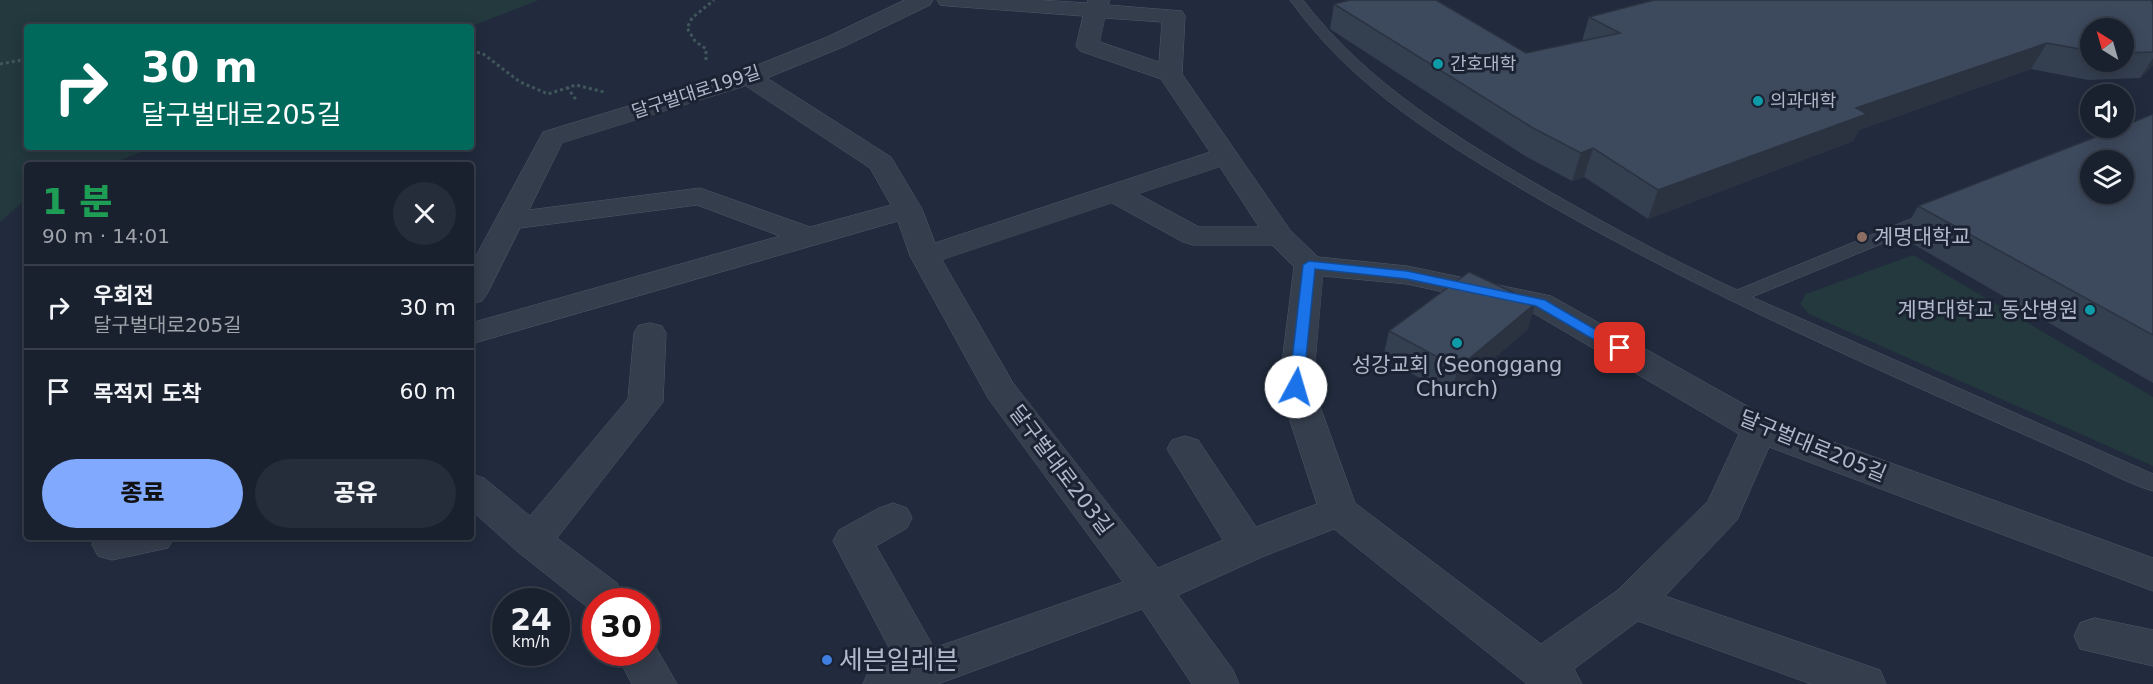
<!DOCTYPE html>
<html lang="ko">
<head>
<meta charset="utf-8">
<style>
  body { margin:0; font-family:"DejaVu Sans","Noto Sans KR",sans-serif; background:#262d3a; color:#f1f3f6; height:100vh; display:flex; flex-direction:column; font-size:22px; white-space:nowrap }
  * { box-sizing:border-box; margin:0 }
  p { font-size:20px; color:#9fa3aa }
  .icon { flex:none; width:33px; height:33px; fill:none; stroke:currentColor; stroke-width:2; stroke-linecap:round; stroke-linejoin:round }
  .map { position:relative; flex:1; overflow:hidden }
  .side { position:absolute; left:24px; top:162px; width:450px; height:378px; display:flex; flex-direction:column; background:#19202e; border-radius:6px; box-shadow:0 3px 15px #0003,0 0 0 2px #373e4a }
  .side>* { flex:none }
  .top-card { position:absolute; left:24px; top:24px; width:450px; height:126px; border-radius:6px; box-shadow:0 3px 15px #0003,0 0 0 2px #373e4a; background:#00695c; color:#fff; overflow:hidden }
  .needle { width:39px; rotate:323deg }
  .controls { position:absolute; left:2080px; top:18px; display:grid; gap:12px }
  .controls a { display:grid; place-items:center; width:54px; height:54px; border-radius:50%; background:#19202e; box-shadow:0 3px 15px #0003,0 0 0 2px #373e4a; font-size:30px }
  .speed { position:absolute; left:492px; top:588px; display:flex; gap:12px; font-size:30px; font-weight:700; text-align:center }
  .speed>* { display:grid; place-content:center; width:78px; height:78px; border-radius:50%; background:#19202e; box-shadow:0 3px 15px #0003,0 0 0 2px #373e4a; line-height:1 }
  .speed small { font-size:15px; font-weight:400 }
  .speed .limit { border:9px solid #d22; background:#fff; color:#111 }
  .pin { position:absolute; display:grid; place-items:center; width:51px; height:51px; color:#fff; margin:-26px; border-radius:12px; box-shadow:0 3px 9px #0006 }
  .me { position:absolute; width:66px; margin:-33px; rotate:6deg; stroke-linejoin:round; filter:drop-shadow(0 0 4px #0008) }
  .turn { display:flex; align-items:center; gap:21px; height:126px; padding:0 18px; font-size:27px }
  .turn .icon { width:78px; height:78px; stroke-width:2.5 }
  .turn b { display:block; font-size:42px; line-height:51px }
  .round { display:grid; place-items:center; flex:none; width:63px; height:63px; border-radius:32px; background:#262d3a }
  .summary { display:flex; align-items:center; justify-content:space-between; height:102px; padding:0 18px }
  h1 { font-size:36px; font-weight:800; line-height:45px; color:#1e9e55 }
  .button { display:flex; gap:12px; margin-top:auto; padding:12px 18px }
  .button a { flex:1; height:69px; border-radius:36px; background:#81a9fe; color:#111; font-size:24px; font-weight:800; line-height:69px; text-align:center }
  .button a+a { background:#262d3a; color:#f1f3f6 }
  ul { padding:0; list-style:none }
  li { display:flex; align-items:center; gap:18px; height:84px; padding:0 18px; border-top:2px solid #373e4a }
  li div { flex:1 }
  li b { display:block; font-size:22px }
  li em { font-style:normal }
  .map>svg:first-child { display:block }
</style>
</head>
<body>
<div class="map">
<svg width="2153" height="684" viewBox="0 0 2153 684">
  <rect width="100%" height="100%" fill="#212b3d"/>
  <path fill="#23393e" d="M0 0H539L469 27H27V147H155L107 165H27V198L0 222Z
    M1913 255 2153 397V466L1838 327 1809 314 1800 304 1806 294Z"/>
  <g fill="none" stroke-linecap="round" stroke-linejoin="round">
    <defs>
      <path id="lane" d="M1290 0H1303C1368 85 1460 140 1552 193 1613 228 1674 261 1737 290L1925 213H1937L1940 217 1937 221 1752 297 2153 474V491C2129 484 2106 471 2084 461 2038 441 1992 420 1946 400 1807 338 1671 275 1539 199 1447 145 1353 89 1290 0Z"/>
      <path id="street" d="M905 0H933L930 5 843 47 767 78 891 157 922 209 935 243 1210 152 1161 79 1080 51 1076 46 1083 16 948 6 940 5 937 0H1040L1087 3 1088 0H1110L1108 5 1182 11 1185 16 1182 74 1290 230 1318 257 1407 266 1551 296 1772 420 2153 558V591L1769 447 1737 520 1665 596 1880 670 1886 684H1811L1638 621 1574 669 1582 684H1527L1334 529 1262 557 1178 595 1233 670 1239 684H1192L1142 609 938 684H863L869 670 896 661 833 541 839 530 879 508 893 503 907 508 912 518 907 528 876 546 934 648 1123 582 988 398 910 256 898 221 471 344V323L780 236 697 205 520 228 487 294 482 301 471 304V265L543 132 740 72 827 37ZM1105 18 1162 22 1159 62 1100 42ZM746 86 870 168 891 205 810 227 700 188 529 210 562 143ZM1220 167 1259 227H1199L1138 194ZM1112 203 1183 242 1193 245H1272L1294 267 1279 387 1317 504 1256 527 1198 440 1185 436 1172 440 1167 449 1223 540 1158 568 1013 383 942 260ZM1323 276 1407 284 1530 311 1739 434 1708 501 1618 590 1541 644 1355 503 1313 387Z
        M650 323 662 326 666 333 663 402 557 538 617 583 626 602H596V616L590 614 586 606 518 552 471 510V474L484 478 530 516 628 399 634 333 638 326Z
        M96 537H174L168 548 112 560 98 556 92 545Z
        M2095 618 2153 630V666L2080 649 2074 636 2080 623Z
        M646 637 651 639 677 684H632L615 652H646Z"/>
    </defs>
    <use href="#lane" stroke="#515868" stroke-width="1"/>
    <use href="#street" stroke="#515868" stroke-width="1"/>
    <path stroke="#41565b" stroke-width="3" stroke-dasharray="3 3" stroke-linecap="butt" d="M471 52 482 53 520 82 548 94 576 85 604 92
      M706 60V49L695 41 687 28 692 18 714 0
      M0 64 27 59
      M567 87 577 101"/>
    <use href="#lane" fill="#353e4d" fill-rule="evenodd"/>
    <use href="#street" fill="#353e4d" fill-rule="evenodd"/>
  </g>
  <path fill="#343f50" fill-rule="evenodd" d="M2153 0V65L2140 78 2088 80 2031 69 1859 130 1853 141 1648 219 1584 177 1572 181 1525 156 1330 29 1334 4 1526 53 1582 41 1589 17ZM2091 28H2124V62H2091Z
    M2153 114V383L1901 237 1918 206Z
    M1528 329 1451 395 1383 358 1389 331Z"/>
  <path fill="#2b3341" d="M2047 43 2031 69 1859 130 1853 141 1648 219 1658 190 1856 108Z
    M2153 58V65L2140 78Z
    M1593 148 1584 177 1572 181 1581 153Z
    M1536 303 1528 329 1451 395 1458 368Z"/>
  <path fill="#3d495d" stroke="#2b3341" stroke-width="1.5" fill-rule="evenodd" d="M1350 0H1436L1526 53 1620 33 1589 17 1654 0H2153V2H2152L2153 4V52L2124 53V28H2091V51L2047 43 1856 108 1867 114 1658 190 1593 148 1581 153 1533 128 1334 4Z
    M2153 114V335L1918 206 2119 128H2124V126ZM2091 160H2124V194H2091Z
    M1469 272 1536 303 1458 368 1389 331Z"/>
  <path fill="#1a73e8" stroke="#114b97" stroke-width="1.5" d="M1309 261 1407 271 1545 300 1627 348 1620 353 1615 352 1536 306 1407 279 1315 269 1303 387 1296 392 1289 387 1303 265Z"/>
  <g fill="#0f9aa8" stroke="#1b2332" stroke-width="2">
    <circle cx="1438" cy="64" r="6"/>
    <circle cx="1758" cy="101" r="6"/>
    <circle cx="2090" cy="310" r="6"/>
    <circle cx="1457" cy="343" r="6"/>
  </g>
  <circle fill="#8d6e63" stroke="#1b2332" stroke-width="2" cx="1862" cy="237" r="6"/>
  <circle fill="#3f7fe0" stroke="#1b2332" stroke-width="2" cx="827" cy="660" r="6"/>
  <g text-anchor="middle" stroke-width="6" stroke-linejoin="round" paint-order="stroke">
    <g font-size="18" fill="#b1b8c9" stroke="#1b2332" text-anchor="start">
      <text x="1450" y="70">간호대학</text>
      <text x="1770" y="107">의과대학</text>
    </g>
    <g font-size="18" fill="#b1b8c9" stroke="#1b2332">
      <text transform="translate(696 92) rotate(-18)" y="6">달구벌대로199길</text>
    </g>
    <g font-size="21" fill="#b1b8c9" stroke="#1b2332" text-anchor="start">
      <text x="1874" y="244">계명대학교</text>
      <text x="2078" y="317" text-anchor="end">계명대학교 동산병원</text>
      <text x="1457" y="372" text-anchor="middle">성강교회 (Seonggang<tspan x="1457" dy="24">Church)</tspan></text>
    </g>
    <g font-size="21" fill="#b1b8c9" stroke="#1b2332">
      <text transform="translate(1813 446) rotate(22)" y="7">달구벌대로205길</text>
      <text transform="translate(1061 470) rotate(53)" y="7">달구벌대로203길</text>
    </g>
    <g font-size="26" fill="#b1b8c9" stroke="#1b2332" text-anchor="start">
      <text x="839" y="669">세븐일레븐</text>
    </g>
  </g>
</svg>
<div class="controls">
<a><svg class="needle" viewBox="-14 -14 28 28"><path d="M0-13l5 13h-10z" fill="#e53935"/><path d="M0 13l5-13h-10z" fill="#9fa3aa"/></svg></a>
<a><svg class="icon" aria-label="sound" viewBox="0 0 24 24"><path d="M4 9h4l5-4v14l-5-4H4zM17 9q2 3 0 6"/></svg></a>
<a><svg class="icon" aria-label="layers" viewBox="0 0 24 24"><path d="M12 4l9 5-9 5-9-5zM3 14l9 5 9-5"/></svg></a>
</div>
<div class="speed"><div>24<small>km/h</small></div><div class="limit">30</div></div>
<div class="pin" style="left:1620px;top:348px;background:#d93025"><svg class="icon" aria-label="arrive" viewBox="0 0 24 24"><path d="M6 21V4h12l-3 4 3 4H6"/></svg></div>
<svg class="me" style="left:1296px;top:387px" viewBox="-20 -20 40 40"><circle r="19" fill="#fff"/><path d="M0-13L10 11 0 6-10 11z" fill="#1a73e8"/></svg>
<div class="top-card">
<div class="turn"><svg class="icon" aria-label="right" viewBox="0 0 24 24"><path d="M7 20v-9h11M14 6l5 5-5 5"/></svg><div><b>30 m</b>달구벌대로205길</div></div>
</div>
<section class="side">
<div class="summary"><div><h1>1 분</h1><p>90 m · 14:01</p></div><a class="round"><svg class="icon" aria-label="close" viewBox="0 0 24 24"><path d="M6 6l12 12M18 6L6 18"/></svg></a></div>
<ul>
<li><svg class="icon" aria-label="right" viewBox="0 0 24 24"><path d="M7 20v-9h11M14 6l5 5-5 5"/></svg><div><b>우회전</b><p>달구벌대로205길</p></div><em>30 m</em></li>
<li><svg class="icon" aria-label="arrive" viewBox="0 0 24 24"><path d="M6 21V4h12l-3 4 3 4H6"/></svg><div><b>목적지 도착</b></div><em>60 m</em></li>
</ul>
<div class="button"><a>종료</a><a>공유</a></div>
</section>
</div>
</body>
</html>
